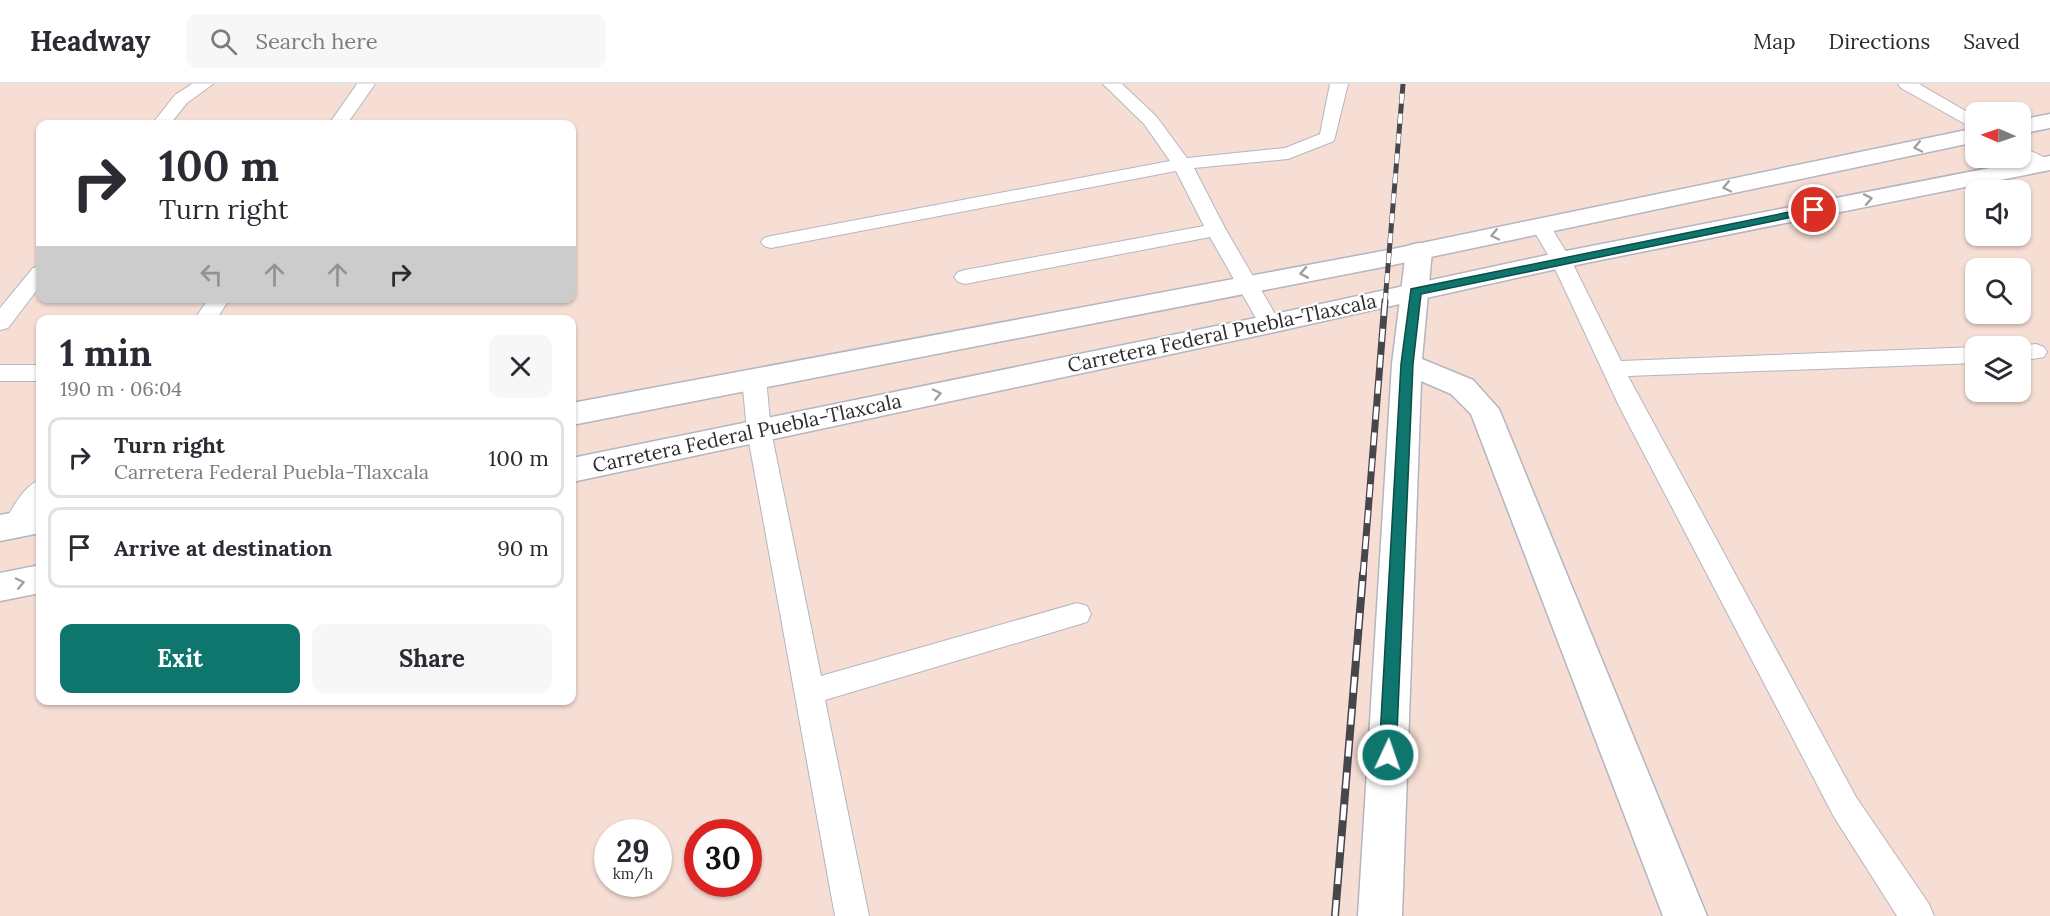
<!DOCTYPE html>
<html lang="en">
<head>
<meta charset="utf-8">
<style>
  body { margin:0; font-family:Lora,serif; background:#f7f7f7; color:#2b2b33; height:100vh; display:flex; flex-direction:column; font-size:22px; white-space:nowrap }
  * { box-sizing:border-box; margin:0 }
  p { font-size:20px; color:#7c7c81 }
  .icon { flex:none; width:33px; height:33px; fill:none; stroke:currentColor; stroke-width:2; stroke-linecap:round; stroke-linejoin:round }
  .map { position:relative; flex:1; overflow:hidden }
  .panel { position:absolute; left:36px; top:231px; width:540px; height:390px; display:flex; flex-direction:column; background:#fff; border-radius:12px; box-shadow:0 2px 4px #0004 }
  .panel>* { flex:none }
  .banner { position:absolute; left:36px; top:36px; width:540px; height:183px; border-radius:12px; box-shadow:0 2px 4px #0004; background:#fff; color:#2b2b33; overflow:hidden }
  .needle { width:39px; rotate:272deg }
  .buttons { position:absolute; left:1965px; top:18px; display:grid; gap:12px }
  .buttons a { display:grid; place-items:center; width:66px; height:66px; border-radius:12px; background:#fff; box-shadow:0 2px 4px #0004; font-size:30px }
  .speed { position:absolute; left:594px; top:735px; display:flex; gap:12px; font-size:30px; font-weight:700; text-align:center }
  .speed>* { display:grid; place-content:center; width:78px; height:78px; border-radius:50%; background:#fff; box-shadow:0 2px 4px #0004; line-height:1 }
  .speed small { font-size:15px; font-weight:400 }
  .speed .limit { border:9px solid #d22; background:#fff; color:#111 }
  .pin { position:absolute; display:grid; place-items:center; width:51px; height:51px; color:#fff; margin:-26px; border:3px solid #fff; border-radius:50%; box-shadow:0 2px 6px #0007 }
  .me { position:absolute; width:66px; margin:-33px; rotate:3deg; stroke-linejoin:round; filter:drop-shadow(0 0 4px #0008) }
  .turn { display:flex; align-items:center; gap:21px; height:126px; padding:0 24px; font-size:27px }
  .turn .icon { width:78px; height:78px; stroke-width:2.5 }
  .turn b { display:block; font-size:42px; line-height:51px }
  .lanes { display:flex; align-items:center; height:57px; padding:0 24px; background:#0003; justify-content:center; gap:30px; direction:ltr }
  .lanes .off { opacity:.35 }
  .round { display:grid; place-items:center; flex:none; width:63px; height:63px; border-radius:12px; background:#f7f7f7 }
  .headline { display:flex; align-items:center; justify-content:space-between; height:102px; padding:0 24px }
  h1 { font-size:36px; font-weight:700; line-height:45px }
  .primary-button { display:flex; gap:12px; margin-top:auto; padding:12px 24px }
  .primary-button a { flex:1; height:69px; border-radius:12px; background:#0f766e; color:#fff; font-size:24px; font-weight:700; line-height:69px; text-align:center }
  .primary-button a+a { background:#f7f7f7; color:#2b2b33 }
  ul { padding:0; list-style:none }
  li { display:flex; align-items:center; gap:18px; height:81px; margin:0 12px 9px; padding:0 12px; border:3px solid #e1e1e2; border-radius:12px }
  li div { flex:1 }
  li b { display:block; font-size:22px }
  li em { font-style:normal }
  header { display:flex; align-items:center; gap:36px; box-sizing:border-box; height:84px; padding:0 30px; background:#fff; border-bottom:2px solid #e1e1e2 }
  header strong { font-size:28px }
  nav { display:flex; gap:33px; margin-inline-start:auto; font-size:21px }
  .search { width:420px; height:54px; background:#f7f7f7; display:flex; align-items:center; gap:15px; box-sizing:border-box; padding:0 21px; border-radius:12px; color:#7c7c81; font-size:22px }
  .map>svg:first-child { display:block }
</style>
</head>
<body>
<header>
<strong>Headway</strong>
<div class="search"><svg class="icon" aria-label="search" viewBox="0 0 24 24"><circle cx="10" cy="10" r="6"/><path d="M15 15l6 6"/></svg>Search here</div>
<nav><a>Map</a><a>Directions</a><a>Saved</a></nav>
</header>
<div class="map">
<svg width="2050" height="832" viewBox="0 0 2050 832">
  <rect width="100%" height="100%" fill="#ecedf8"/>
  <path fill="#f6ded4" fill-rule="evenodd" d="M0 0H2050V832H0ZM1976 28H2020V74H1976ZM40 40H572V214H40ZM1976 106H2020V152H1976ZM1976 184H2020V230H1976ZM40 236H572V616H40ZM1976 262H2020V308H1976ZM608 748H658V800H608ZM698 748H748V800H698Z"/>
  <g fill="none" stroke-linecap="round" stroke-linejoin="round">
    <defs>
      <path id="lane" d="M192 0H213L187 19 170 40H152L175 11Z
        M357 0H375L347 40H329Z
        M1103 0H1122L1156 32 1187 74 1285 64 1320 50 1330 0H1348L1334 57 1288 75 1194 84 1226 146 1281 240 1278 245 1270 247 1262 245 1210 153 965 200 958 198 954 193 958 188 965 186 1204 142 1176 87 771 164 764 162 761 158 764 154 771 152 1170 77 1144 40Z
        M1898 0H1919L1976 33V46L1901 4Z
        M2020 62 2050 76V84H2036L2018 74H2020Z
        M1541 136 1548 138 1571 176 1621 277 1976 263V279L1628 292 1856 713 1929 820 1934 832H1897L1834 733 1619 322 1551 176 1531 142 1534 138Z
        M40 182V202L8 244 0 246V224L33 184Z
        M209 214H230L216 236H194Z
        M2036 260 2044 263 2047 268 2044 273 2020 277V262H2016Z
        M0 281H40V297H0Z
        M754 286 762 288 766 294 771 347 821 592 1077 519 1087 522 1091 530 1087 538 1077 541 825 616 869 832H835L747 347 742 294 746 288Z
        M40 396V425L25 448 16 451 7 448 3 441C11 426 24 401 40 396Z"/>
      <path id="street" d="M1419 159 1428 161 1432 167 1422 275 1473 296 1499 325 1707 832H1663L1471 330 1451 310 1421 297 1402 832H1358L1392 280 1406 167 1410 161Z"/>
      <path id="primary" d="M2050 30V44L2020 50V36Z
        M1976 44V58L1388 182 572 341V319L1388 166Z
        M2050 72V86L1561 184 1270 249 572 398V374L1270 231 1561 168Z
        M40 423V449L0 457V431Z
        M40 481V509L0 517V489Z"/>
    </defs>
    <use href="#lane" stroke="#b4b5c0" stroke-width="2"/>
    <use href="#street" stroke="#b4b5c0" stroke-width="3"/>
    <use href="#primary" stroke="#b4b5c0" stroke-width="3"/>
    <use href="#lane" fill="#fff" fill-rule="evenodd"/>
    <use href="#street" fill="#fff" fill-rule="evenodd"/>
    <use href="#primary" fill="#fff" fill-rule="evenodd"/>
    <defs>
      <path id="rail-far2" d="M1385 219 1403 0"/>
      <path id="rail-far1" d="M1363 491 1385 217"/>
      <path id="rail" d="M1335 832 1363 490"/>
    </defs>
    <use href="#rail-far2" stroke="#46464c" stroke-width="5"/>
    <use href="#rail-far1" stroke="#46464c" stroke-width="7"/>
    <use href="#rail" stroke="#46464c" stroke-width="8"/>
    <use href="#rail-far2" stroke="#fff" stroke-width="4" stroke-dasharray="10" stroke-linecap="butt"/>
    <use href="#rail-far1" stroke="#fff" stroke-width="4.5" stroke-dasharray="13" stroke-linecap="butt"/>
    <use href="#rail" stroke="#fff" stroke-width="5" stroke-dasharray="16" stroke-linecap="butt"/>
  </g>
  <defs><path id="oneway-chevron" d="M-2-3.5L2.5 0L-2 3.5" fill="none" stroke-width="1.6" stroke-linecap="round" stroke-linejoin="round" transform="scale(1.5)"/></defs>
  <g stroke="#a0a0a2">
    <use href="#oneway-chevron" transform="translate(1918 63) rotate(168)"/>
    <use href="#oneway-chevron" transform="translate(1727 103) rotate(168)"/>
    <use href="#oneway-chevron" transform="translate(1868 115) rotate(-11)"/>
    <use href="#oneway-chevron" transform="translate(1495 151) rotate(168)"/>
    <use href="#oneway-chevron" transform="translate(1304 189) rotate(170)"/>
    <use href="#oneway-chevron" transform="translate(937 310) rotate(-12)"/>
    <use href="#oneway-chevron" transform="translate(20 499) rotate(-12)"/>
  </g>
  <path fill="#0f766e" stroke="#0a4d48" stroke-width="1.5" d="M1814 123 1817 124V128L1421 210 1413 280 1396 671 1393 676 1388 678 1382 676 1379 671 1401 280 1411 205Z"/>
  <g text-anchor="middle" stroke-width="4.5" stroke-linejoin="round" paint-order="stroke">
    <g font-size="20" fill="#2c2c31" stroke="#fff">
      <text transform="translate(1222 249) rotate(-12)" y="7">Carretera Federal Puebla-Tlaxcala</text>
      <text transform="translate(747 349) rotate(-12)" y="7">Carretera Federal Puebla-Tlaxcala</text>
    </g>
  </g>
</svg>
<div class="buttons">
<a><svg class="needle" viewBox="-14 -14 28 28"><path d="M0-13l5 13h-10z" fill="#e53935"/><path d="M0 13l5-13h-10z" fill="#7c7c81"/></svg></a>
<a><svg class="icon" aria-label="sound" viewBox="0 0 24 24"><path d="M4 9h4l5-4v14l-5-4H4zM17 9q2 3 0 6"/></svg></a>
<a><svg class="icon" aria-label="search" viewBox="0 0 24 24"><circle cx="10" cy="10" r="6"/><path d="M15 15l6 6"/></svg></a>
<a><svg class="icon" aria-label="layers" viewBox="0 0 24 24"><path d="M12 4l9 5-9 5-9-5zM3 14l9 5 9-5"/></svg></a>
</div>
<div class="speed"><div>29<small>km/h</small></div><div class="limit">30</div></div>
<div class="pin" style="left:1814px;top:126px;background:#d93025"><svg class="icon" aria-label="arrive" viewBox="0 0 24 24"><path d="M6 21V4h12l-3 4 3 4H6"/></svg></div>
<svg class="me" style="left:1388px;top:671px" viewBox="-20 -20 40 40"><circle r="17" fill="#0f766e" stroke="#fff" stroke-width="3"/><path d="M0-11L8 9 0 5-8 9z" fill="#fff"/></svg>
<div class="banner">
<div class="turn"><svg class="icon" aria-label="right" viewBox="0 0 24 24"><path d="M7 20v-9h11M14 6l5 5-5 5"/></svg><div><b>100 m</b>Turn right</div></div>
<div class="lanes"><svg class="icon off" aria-label="left" viewBox="0 0 24 24"><path d="M17 20v-9H6M10 6l-5 5 5 5"/></svg><svg class="icon off" aria-label="ahead" viewBox="0 0 24 24"><path d="M12 20V5M6 11l6-6 6 6"/></svg><svg class="icon off" aria-label="ahead" viewBox="0 0 24 24"><path d="M12 20V5M6 11l6-6 6 6"/></svg><svg class="icon" aria-label="right" viewBox="0 0 24 24"><path d="M7 20v-9h11M14 6l5 5-5 5"/></svg></div>
</div>
<section class="panel">
<div class="headline"><div><h1>1 min</h1><p>190 m · 06:04</p></div><a class="round"><svg class="icon" aria-label="close" viewBox="0 0 24 24"><path d="M6 6l12 12M18 6L6 18"/></svg></a></div>
<ul>
<li><svg class="icon" aria-label="right" viewBox="0 0 24 24"><path d="M7 20v-9h11M14 6l5 5-5 5"/></svg><div><b>Turn right</b><p>Carretera Federal Puebla-Tlaxcala</p></div><em>100 m</em></li>
<li><svg class="icon" aria-label="arrive" viewBox="0 0 24 24"><path d="M6 21V4h12l-3 4 3 4H6"/></svg><div><b>Arrive at destination</b></div><em>90 m</em></li>
</ul>
<div class="primary-button"><a>Exit</a><a>Share</a></div>
</section>
</div>
</body>
</html>
